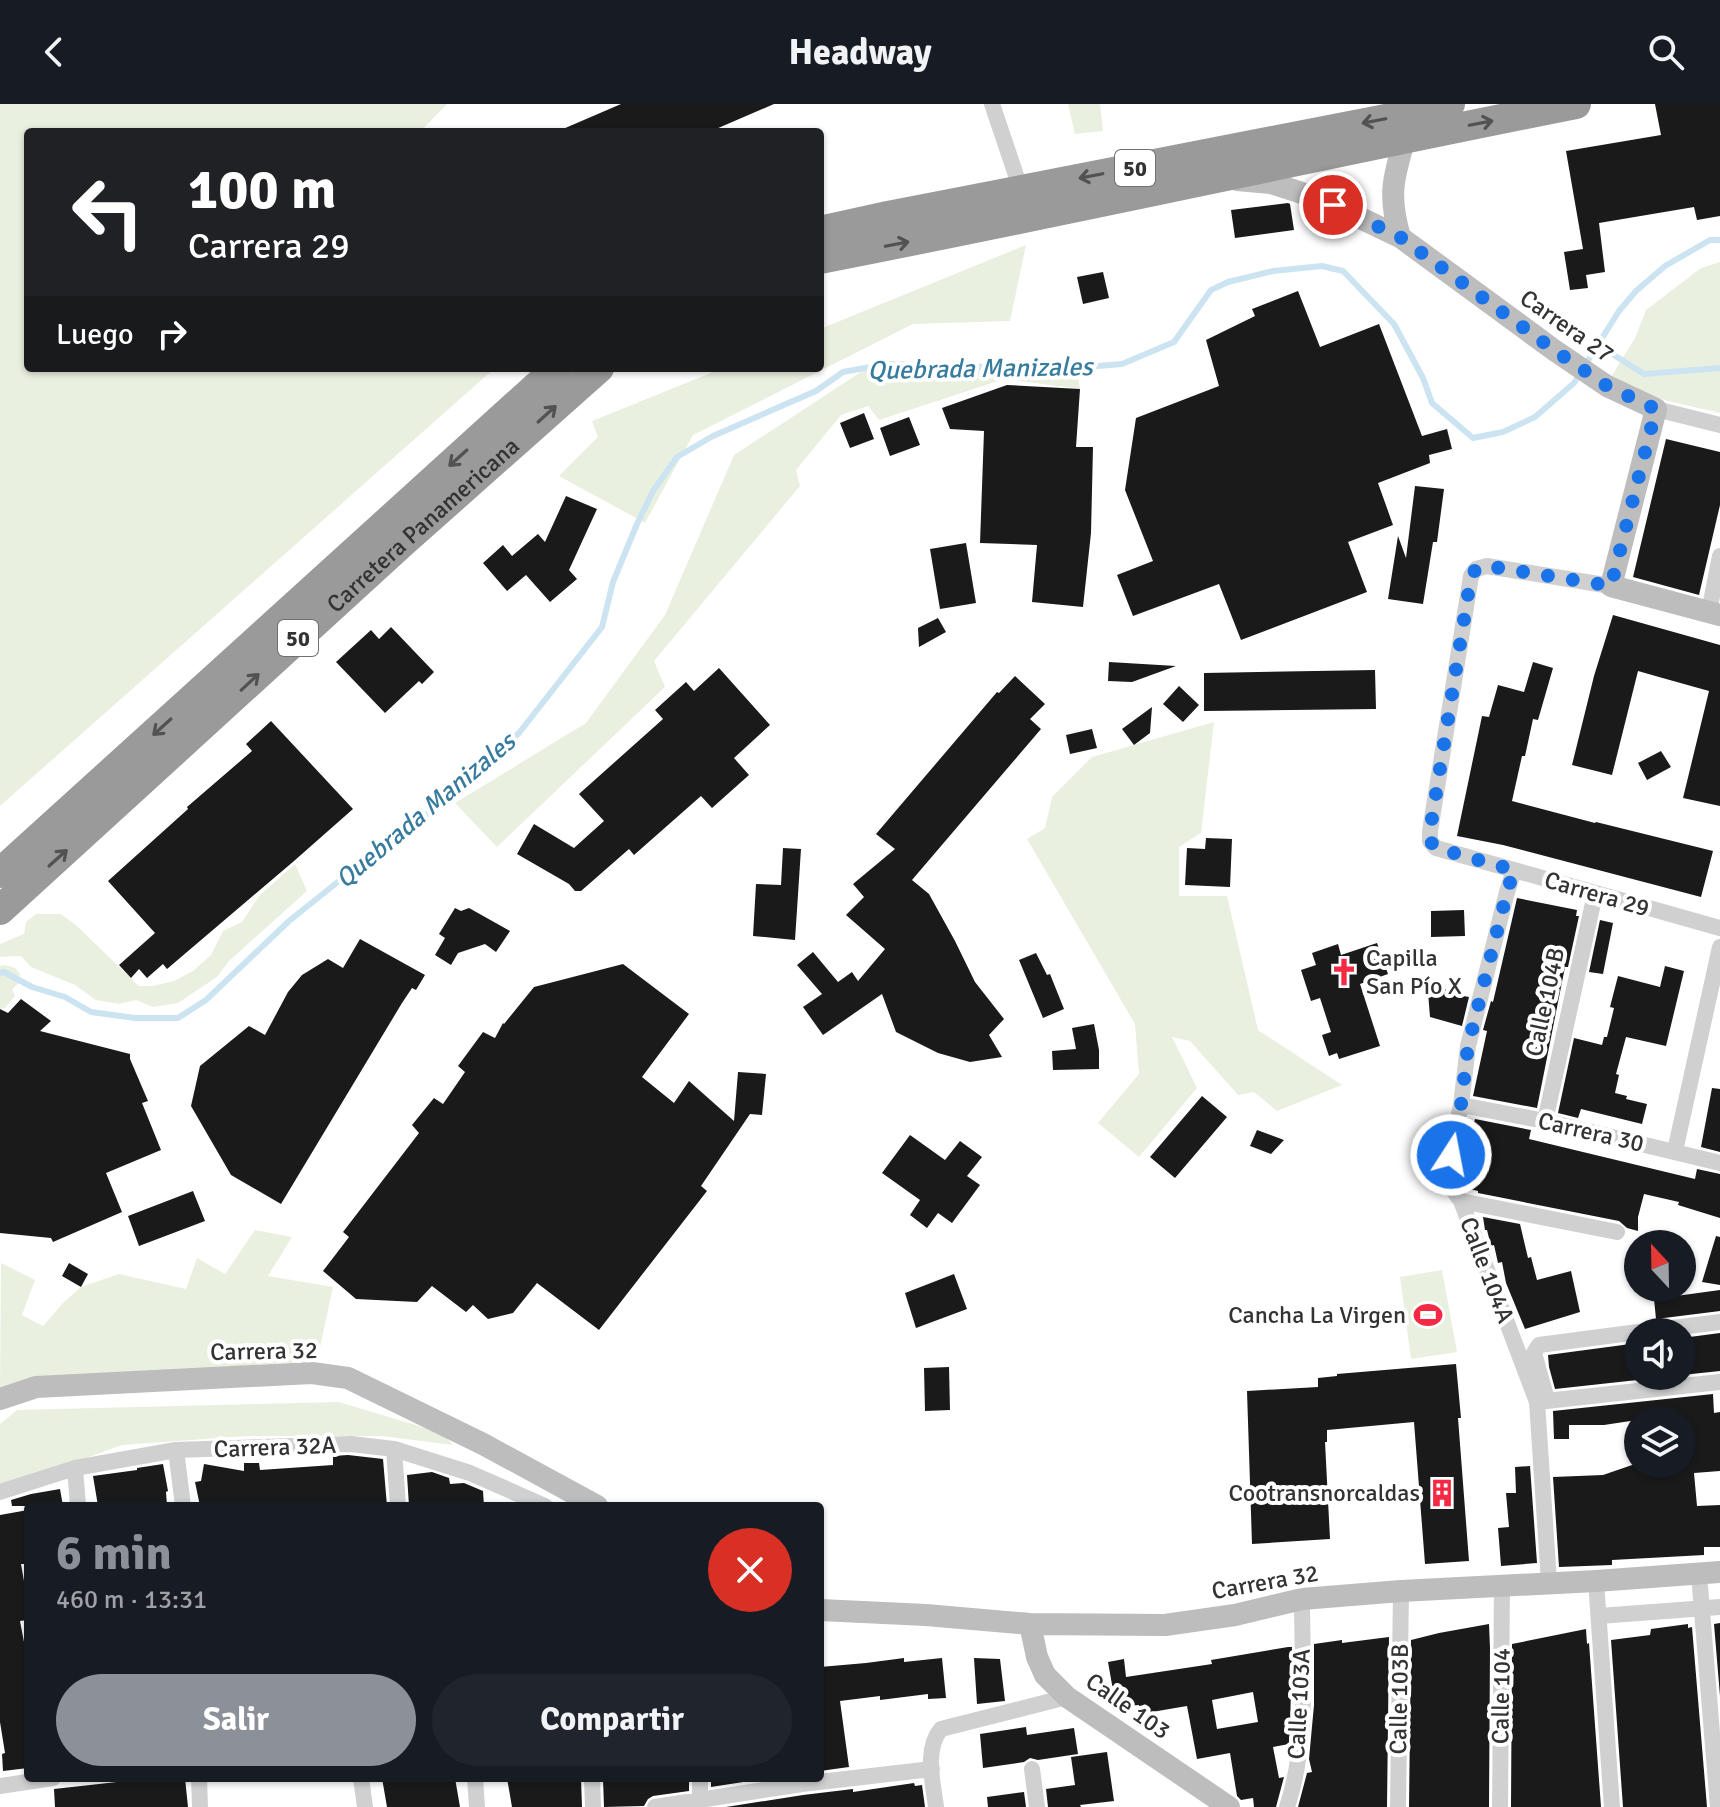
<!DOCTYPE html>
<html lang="es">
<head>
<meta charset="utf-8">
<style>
  body { margin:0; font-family:Signika,sans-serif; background:#20242c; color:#f1f3f6; height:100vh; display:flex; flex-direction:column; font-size:30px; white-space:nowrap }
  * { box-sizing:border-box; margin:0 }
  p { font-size:26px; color:#9ea1a6 }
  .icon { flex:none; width:44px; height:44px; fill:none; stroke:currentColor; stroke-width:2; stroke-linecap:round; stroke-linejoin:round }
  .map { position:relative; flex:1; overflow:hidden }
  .drawer { position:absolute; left:24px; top:1398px; width:800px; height:280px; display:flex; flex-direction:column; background:#171b24; border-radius:8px; box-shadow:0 2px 6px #0004 }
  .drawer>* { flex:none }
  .hud { position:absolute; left:24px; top:24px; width:800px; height:244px; border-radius:8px; box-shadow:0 2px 6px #0004; background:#202124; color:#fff; overflow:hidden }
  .needle { width:52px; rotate:338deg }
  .buttons { position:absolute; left:1624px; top:1126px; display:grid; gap:16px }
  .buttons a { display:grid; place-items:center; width:72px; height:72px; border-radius:50%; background:#171b24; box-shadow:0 2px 6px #0004; font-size:40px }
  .pin { position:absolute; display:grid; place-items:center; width:68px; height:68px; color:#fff; margin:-34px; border:4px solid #fff; border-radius:50%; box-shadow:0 2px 8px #0007 }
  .me { position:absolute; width:88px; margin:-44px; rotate:11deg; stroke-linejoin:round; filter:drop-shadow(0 0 6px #0008) }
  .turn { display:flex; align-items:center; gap:28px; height:168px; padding:0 32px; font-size:36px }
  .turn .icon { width:104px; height:104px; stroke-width:2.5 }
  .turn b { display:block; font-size:56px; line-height:68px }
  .then { display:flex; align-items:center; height:76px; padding:0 32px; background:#0003; gap:16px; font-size:30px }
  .round { display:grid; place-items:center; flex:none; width:84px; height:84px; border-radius:42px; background:#20242c }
  .head { display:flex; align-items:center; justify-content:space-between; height:136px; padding:0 32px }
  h1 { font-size:48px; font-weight:700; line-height:60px; color:#8c9099 }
  .primary-button { display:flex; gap:16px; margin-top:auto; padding:16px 32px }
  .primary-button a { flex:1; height:92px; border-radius:48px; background:#8c9099; color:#fff; font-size:32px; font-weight:700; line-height:92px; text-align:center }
  .primary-button a+a { background:#20242c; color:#f1f3f6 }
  header { display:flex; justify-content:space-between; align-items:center; height:104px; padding:0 32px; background:#171b24; font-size:36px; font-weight:700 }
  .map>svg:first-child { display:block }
</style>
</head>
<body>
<header><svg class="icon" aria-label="back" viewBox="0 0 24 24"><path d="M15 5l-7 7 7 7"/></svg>Headway<svg class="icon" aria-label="search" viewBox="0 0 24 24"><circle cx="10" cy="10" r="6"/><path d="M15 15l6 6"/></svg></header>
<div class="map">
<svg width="1720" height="1703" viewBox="0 0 1720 1703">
  <rect width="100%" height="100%" fill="#fff"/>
  <path fill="#eaf0e0" d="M0 0H447L420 28H28V264H495L0 702Z
    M1068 0H1100L1103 27 1075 30Z
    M1026 141 1010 217 913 220 693 331 645 419 559 372 598 333 592 317 723 264H820V225Z
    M1720 158V309L1668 297 1608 278 1635 234 1646 206 1701 164Z
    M870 262H1076L1080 285 1004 275 879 316 868 302 841 311 796 366 800 382 654 557 665 583 497 743 455 699 586 619 665 511 734 351Z
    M1214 618 1201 729 1179 743V792H1227L1258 926 1342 981 1277 1007 1254 988 1238 991 1190 937 1172 933 1197 984 1139 1053 1098 1019 1139 970 1135 920 1027 735 1045 724 1052 693 1092 653Z
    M295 760 307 787 229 857 217 873 178 899 153 903 136 896 119 900 96 896 75 881 31 863 21 852 0 853V840L24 830 26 818 36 810H61L77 822 139 882H153L174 877 193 867 211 851 223 827 242 818 259 792Z
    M5 861 15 864 20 870 19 879 12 885 15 892 5 904 0 905V862Z
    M255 1126 292 1133 268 1172 333 1183 317 1257 34 1275 0 1288 1 1159 35 1176 22 1211 43 1222 63 1199 81 1183 119 1170 186 1185 197 1154 225 1170Z
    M1442 1166 1457 1248 1411 1255 1400 1173Z
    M339 1298 442 1329 453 1341 382 1332H246L122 1341 0 1385V1320L17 1306Z"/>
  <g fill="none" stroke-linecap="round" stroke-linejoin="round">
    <path stroke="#cce4f1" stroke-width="6" d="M1598 241 1644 270 1720 264
      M0 869 4 868 32 883 65 893 91 908 135 914H178L206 896 289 817 374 749 438 702 519 629 602 523 613 478 637 420 653 387 677 353 713 332 816 287 843 268 887 260 1062 265 1122 260 1174 238 1211 186 1228 178 1273 167 1322 162 1343 167 1394 220 1423 274 1432 299 1473 334 1503 328 1535 313 1574 279 1619 207 1636 187 1665 162 1710 136H1720"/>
  </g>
  <path fill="#1a1a1a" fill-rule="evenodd" d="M621 0H774L709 28H556Z
    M1655 0H1720V112L1697 116 1694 103 1599 119 1605 168 1586 171 1588 184 1570 186 1564 148 1583 145 1566 47 1661 31Z
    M1288 99 1290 100 1294 126 1235 134 1231 106Z
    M1103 168 1109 194 1083 200 1077 173Z
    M1298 187 1320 243 1379 220 1422 332 1447 325 1452 345 1429 351 1430 359 1378 379 1393 421 1348 438 1367 488 1241 536 1219 480 1133 512 1117 471 1153 457 1125 386 1136 314 1219 282 1206 236 1255 212 1252 205Z
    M1007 281 1080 285 1076 343H1093L1091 429 1083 503 1032 498 1037 441 980 439 984 327 950 325 942 304Z
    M864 309 874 335 850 344 840 319Z
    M909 313 920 341 890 352 880 324Z
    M1666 335 1720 348V401L1699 491 1633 473Z
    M1415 382 1444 385 1437 438H1433L1423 500 1388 495 1398 432 1406 454Z
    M566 392 597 405 569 466 577 475 550 498 526 471 507 487 483 459 503 441 512 452 538 430 545 438Z
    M966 439 976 499 940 505 930 445Z
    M1613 511 1720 541V702L1683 694 1709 587 1659 573 1638 567 1612 671 1572 661 1594 572Z
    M938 514 946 528 919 543 918 524Z
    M391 523 434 568 422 580 419 577 385 609 336 558 371 526 379 535Z
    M1109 558 1176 562 1132 578 1108 577Z
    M1533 558 1553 564 1538 616 1533 615 1525 652H1522L1512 697 1595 719 1596 718 1713 747 1701 793 1503 741 1457 732 1482 612 1489 613 1498 581 1524 588Z
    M719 564 770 621 734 654 749 671 712 704 701 692 634 751 629 745 581 787H575L569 780 517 750 534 720 574 744 604 717 579 690 663 615 655 606 686 578 694 587Z
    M1375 566 1376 605 1204 607V569Z
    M1015 572 1045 600 1030 615 1041 625 912 776 929 790 955 837 975 878 1004 915 989 931 1002 953 970 958 938 949 896 928 882 890 823 931 803 903 822 890 797 861 813 848 838 878 852 868 858 877 885 845 846 811 864 793 853 780 895 745 876 730 997 588 999 589Z
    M1179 582 1199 601 1183 618 1163 600Z
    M1152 603 1150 629 1134 641 1122 625Z
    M271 617 353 705 294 757 167 865 163 860 147 874 139 865 131 874 119 861 155 829 108 777 188 705 187 703 252 647 246 640Z
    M1092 625 1097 644 1070 650 1066 631Z
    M1661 647 1671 663 1647 676 1638 659Z
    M1206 734 1232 735 1230 783 1185 781 1187 744 1205 745Z
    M783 744 801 745 795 836 753 832 756 780 781 781Z
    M1517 794 1577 806 1576 812H1579L1568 863H1565L1537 1004 1473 992 1487 927 1483 926 1491 897 1493 898Z
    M455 804 461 807 469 804 510 827 496 848 485 840 458 849 451 861 435 851 445 834 439 830Z
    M1464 806 1465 832 1431 833V807Z
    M1600 816 1613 819 1603 870 1589 868Z
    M360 835 425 871 416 886 412 884 402 899 281 1100 231 1071 191 1002 200 962 249 922 265 931 288 888 302 871 328 855 343 864Z
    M1377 839 1388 870 1360 880 1380 942 1339 955 1337 949 1329 952 1322 931 1331 928 1320 894 1311 897 1301 866 1316 861 1312 849 1338 840 1341 851Z
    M1036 849 1047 871 1050 870 1064 905 1043 914 1019 856Z
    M623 860 689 910 642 973 674 999 689 977 734 1017 738 968 766 970 762 1011 750 1010 701 1082 707 1087 599 1226 537 1179 513 1209 488 1215 473 1201 466 1208 432 1182 417 1198 356 1195 323 1167 349 1133 343 1128 419 1029 412 1021 434 994 443 1000 465 968 458 962 483 928 495 934 503 919 504 920 534 883Z
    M1665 862 1684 867 1666 942 1626 933 1616 970 1619 971 1615 989 1627 992 1626 995 1647 1000 1642 1020 1581 1005 1578 1014 1558 1009 1574 934 1602 941 1604 933H1607L1614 904 1610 903 1618 872 1660 883Z
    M1433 883H1442L1452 890 1469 893 1462 922 1430 913 1428 888Z
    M21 895 51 917 40 927 130 950V955L148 997 142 999 161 1046 106 1069 122 1108 53 1138 51 1134 0 1129V905L8 909Z
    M1094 920 1099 946V965L1053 966 1052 947 1076 945 1072 924Z
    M1712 984 1720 985V1048L1701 1043Z
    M1202 992 1227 1013 1175 1074 1150 1053Z
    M1475 1015 1531 1026 1529 1035 1695 1075 1697 1065 1720 1070V1114L1678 1101 1679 1098 1644 1090 1638 1113V1127L1627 1124 1619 1117 1478 1089V1087L1465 1084 1459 1076Z
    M1257 1026 1284 1036 1271 1050 1250 1042Z
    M910 1031 945 1056 960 1037 982 1053 967 1072 980 1081 952 1119 938 1109 927 1124 910 1111 920 1096 882 1069Z
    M193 1087 205 1117 139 1142 128 1112Z
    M1483 1113 1520 1120 1528 1154 1531 1153 1537 1176 1571 1167 1580 1208 1525 1225 1506 1179 1502 1158 1498 1159 1494 1141 1491 1142 1487 1126H1485Z
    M1716 1132 1720 1133V1181L1702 1178Z
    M69 1159 88 1170 81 1183 62 1172Z
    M954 1170 967 1205 916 1224 905 1189Z
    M1720 1186V1207L1656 1215 1654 1195Z
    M1720 1229V1267L1682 1271V1234Z
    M1638 1239V1272H1674L1555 1285 1549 1263 1548 1251Z
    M1456 1260 1461 1314H1458L1469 1457 1425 1460 1414 1318 1327 1326V1338H1325L1330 1435 1252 1440 1247 1287 1318 1283V1274L1337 1272V1270Z
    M949 1263 950 1306 925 1307 924 1264Z
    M1713 1290 1714 1309 1720 1308V1367L1694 1369 1697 1402 1720 1401V1443H1704V1451L1612 1456V1461L1559 1463 1553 1373 1603 1371 1635 1360H1682V1316H1637L1604 1321H1569V1335H1554L1553 1307Z
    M348 1351 383 1355 387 1402H310V1398L254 1402H200L195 1378 201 1377 204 1360 244 1367V1359H259L260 1366 333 1361V1352Z
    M163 1360 168 1387 166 1388 167 1402H98L93 1372 137 1366V1364Z
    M1530 1362 1537 1459 1501 1462 1498 1424 1509 1423 1506 1389H1516L1515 1363Z
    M432 1368 449 1374 450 1380 464 1379 483 1387 484 1402H409L407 1371Z
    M60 1385 63 1402H12L11 1396 31 1390Z
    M28 1406V1450H26L27 1460H21L28 1500V1516L20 1517 28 1559V1664L3 1667 2 1650 5 1649 0 1618V1411Z
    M1720 1519V1592L1714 1520Z
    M1489 1520 1490 1544 1489 1703H1409L1411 1536 1439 1529Z
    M1688 1520V1524L1692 1523 1707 1703H1623L1611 1536 1650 1531 1651 1525Z
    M1586 1525 1587 1540 1589 1539 1601 1703H1511L1512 1540Z
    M1389 1533 1387 1703H1298L1307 1669 1312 1668 1309 1655 1314 1601V1540L1342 1536V1539Z
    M1288 1543H1292L1290 1626 1289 1640 1273 1643 1279 1674 1284 1673 1276 1703H1254L1253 1694 1241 1696 1237 1692 1230 1649 1197 1655 1187 1602 1140 1610 1139 1601 1116 1603 1108 1558 1124 1555 1126 1573 1212 1560 1211 1556ZM1253 1588 1258 1618 1217 1625 1212 1596Z
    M904 1554V1558L942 1554 946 1594 928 1595V1590L880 1596V1592L840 1597 849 1663 820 1667V1563L866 1559Z
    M974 1554 1000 1555 1005 1597 977 1600Z
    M1026 1623 1027 1631 1074 1624 1078 1650 1038 1656 1030 1654 1024 1658 983 1664 980 1630Z
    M1107 1648 1114 1697 1080 1701 1081 1703H1048L1046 1685 1075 1681 1071 1653Z
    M153 1674H185L188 1703H55L54 1685Z
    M382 1674H455L460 1703H387Z
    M507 1674H581L582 1703H512Z
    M608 1674H689V1687L653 1692 648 1695 644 1702 604 1703 603 1675Z
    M711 1674H769L711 1683Z
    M914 1679 915 1682 922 1681 925 1703H726L803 1691 853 1685V1688Z
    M1024 1688 1026 1703H988L987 1693Z"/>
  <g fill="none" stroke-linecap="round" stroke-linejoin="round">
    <path stroke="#d0d0d0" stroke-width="16" d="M992 0 1021 86
      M1656 305 1720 321
      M1611 482 1487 462 1476 465 1471 472 1430 727V737L1436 744 1720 824
      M1709 508 1720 452
      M1514 766 1507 788 1468 942 1461 1001 1445 1075 1461 1097 1537 1298 1549 1478
      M1461 1001 1545 1017 1720 1059
      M1545 1017 1595 790
      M1675 1047 1720 843
      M1461 1097 1617 1128
      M1642 1228 1720 1218
      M1547 1296 1534 1249 1539 1241 1638 1228
      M1537 1298 1720 1278
      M394 1345 398 1402
      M176 1346 183 1402
      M75 1364 78 1402
      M0 1388 75 1364 176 1346 351 1340 394 1345 470 1369 545 1402
      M1699 1470 1718 1703
      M1596 1477 1612 1703
      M1599 1512 1720 1503
      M1032 1665 1037 1703
      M199 1674 200 1703
      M361 1674 365 1703
      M475 1674 477 1703
      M592 1674 593 1703
      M700 1674V1696
      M0 1682 53 1674
      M655 1703 802 1680 932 1665
      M936 1703C933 1679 924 1645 941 1625L1067 1593
      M1287 1703C1309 1637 1302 1564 1302 1495
      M1398 1703 1401 1487
      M1500 1703 1502 1481"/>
    <path stroke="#bdbdbd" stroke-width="22" d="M1237 76 1271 79 1299 88 1333 101 1400 133 1554 246 1607 282 1656 305 1611 482 1720 511
      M1400 133C1388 92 1393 74 1405 34
      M0 1295 36 1283 312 1269 348 1274 483 1340 597 1402
      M820 1506 926 1511 1030 1520 1165 1521 1235 1511 1302 1495 1401 1487 1596 1477 1720 1468
      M1030 1520 1037 1553 1045 1571 1067 1593 1229 1703"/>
    <g stroke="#9a9a9a" stroke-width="30">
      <path d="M820 127 888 112 1401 12 1450 0"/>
      <path d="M820 155C1072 106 1323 50 1576 0"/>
      <path d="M0 769 557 264"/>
      <path id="s1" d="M0 806 402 439 599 264"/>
    </g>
  </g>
  <defs><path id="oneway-shaft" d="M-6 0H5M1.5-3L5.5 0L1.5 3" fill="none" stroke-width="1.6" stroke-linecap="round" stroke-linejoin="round" transform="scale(2)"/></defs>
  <g stroke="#525252">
    <use href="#oneway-shaft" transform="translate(1374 17) rotate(169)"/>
    <use href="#oneway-shaft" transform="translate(1481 19) rotate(-11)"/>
    <use href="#oneway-shaft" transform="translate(1091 72) rotate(169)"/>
    <use href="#oneway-shaft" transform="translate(897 140) rotate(-11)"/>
    <use href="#oneway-shaft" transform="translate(547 310) rotate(-42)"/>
    <use href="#oneway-shaft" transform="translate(458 354) rotate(138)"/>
    <use href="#oneway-shaft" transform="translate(250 578) rotate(-43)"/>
    <use href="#oneway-shaft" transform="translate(162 623) rotate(138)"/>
    <use href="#oneway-shaft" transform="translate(58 754) rotate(-42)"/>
  </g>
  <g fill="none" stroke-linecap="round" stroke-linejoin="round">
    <path stroke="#1a73e8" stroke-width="14" stroke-dasharray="0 25.2" d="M1333 101 1400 133 1554 246 1607 282 1656 305 1611 482 1487 462 1476 465 1471 472 1430 727V737L1436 744 1514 766 1507 788 1468 942 1461 1001 1451 1051"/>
  </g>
  <defs>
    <symbol id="church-bare" viewBox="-9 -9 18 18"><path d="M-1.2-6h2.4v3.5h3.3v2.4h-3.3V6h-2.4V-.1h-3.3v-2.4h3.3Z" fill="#f52943" stroke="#fff" stroke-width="2.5" paint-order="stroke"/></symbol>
    <symbol id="stadium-bare" viewBox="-9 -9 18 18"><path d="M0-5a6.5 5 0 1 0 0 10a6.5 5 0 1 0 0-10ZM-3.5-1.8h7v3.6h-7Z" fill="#f52943" stroke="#fff" stroke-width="2.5" paint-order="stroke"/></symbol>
    <symbol id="building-bare" viewBox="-9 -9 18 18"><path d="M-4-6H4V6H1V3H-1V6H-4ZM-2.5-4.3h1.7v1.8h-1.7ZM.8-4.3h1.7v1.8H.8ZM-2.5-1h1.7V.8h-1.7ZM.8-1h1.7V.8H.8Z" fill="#f52943" stroke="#fff" stroke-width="2.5" paint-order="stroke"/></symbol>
  </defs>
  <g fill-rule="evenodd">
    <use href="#church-bare" x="1324" y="848" width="40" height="40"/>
    <use href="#stadium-bare" x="1408" y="1191" width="40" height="40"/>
    <use href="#building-bare" x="1422" y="1369" width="40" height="40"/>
  </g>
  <g text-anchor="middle" stroke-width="8" stroke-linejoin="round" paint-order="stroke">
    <g fill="#fff" stroke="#707070" stroke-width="2">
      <rect x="1115" y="46" width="40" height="36" rx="6"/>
      <rect x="278" y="516" width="40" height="36" rx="6"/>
    </g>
    <g font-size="22" font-weight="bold" fill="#333">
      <text x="1135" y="72">50</text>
      <text x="298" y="542">50</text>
    </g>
    <g font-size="24" fill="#333" stroke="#fff">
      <text transform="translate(1567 222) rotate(35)" y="8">Carrera 27</text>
      <text dy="8" stroke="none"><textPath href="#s1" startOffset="572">Carretera Panamericana</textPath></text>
      <text transform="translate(1597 790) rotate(16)" y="8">Carrera 29</text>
      <text transform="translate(1545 898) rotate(-78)" y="8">Calle 104B</text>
      <text transform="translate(1591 1028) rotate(13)" y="8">Carrera 30</text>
      <text transform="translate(1487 1166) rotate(69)" y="8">Calle 104A</text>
      <text transform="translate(264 1247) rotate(-1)" y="8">Carrera 32</text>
      <text transform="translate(275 1343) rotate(-2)" y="8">Carrera 32A</text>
      <text transform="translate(1265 1478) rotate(-10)" y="8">Carrera 32</text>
      <text transform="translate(1501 1592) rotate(-89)" y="8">Calle 104</text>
      <text transform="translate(1399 1595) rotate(-89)" y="8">Calle 103B</text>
      <text transform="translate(1299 1600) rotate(-87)" y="8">Calle 103A</text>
      <text transform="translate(1128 1602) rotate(35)" y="8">Calle 103</text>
    </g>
    <g font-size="24" fill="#333" stroke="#fff" text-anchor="end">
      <text x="1366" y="862" text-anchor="start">Capilla<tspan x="1366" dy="28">San Pío X</tspan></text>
      <text x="1406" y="1219">Cancha La Virgen</text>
      <text x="1420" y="1397">Cootransnorcaldas</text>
    </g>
    <g font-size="26" font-style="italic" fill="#377c9e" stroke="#fff">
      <text transform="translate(980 264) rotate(-1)" y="9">Quebrada Manizales</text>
      <text transform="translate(425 706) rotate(-40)" y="9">Quebrada Manizales</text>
    </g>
  </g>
</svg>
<div class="buttons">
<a><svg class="needle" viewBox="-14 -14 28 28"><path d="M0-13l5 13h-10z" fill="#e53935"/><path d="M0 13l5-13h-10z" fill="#9ea1a6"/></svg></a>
<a><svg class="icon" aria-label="sound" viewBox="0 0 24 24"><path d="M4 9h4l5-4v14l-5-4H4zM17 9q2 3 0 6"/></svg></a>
<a><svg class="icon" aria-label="layers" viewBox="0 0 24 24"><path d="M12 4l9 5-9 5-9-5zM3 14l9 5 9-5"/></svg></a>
</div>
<div class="pin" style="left:1333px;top:101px;background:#d93025"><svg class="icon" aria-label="arrive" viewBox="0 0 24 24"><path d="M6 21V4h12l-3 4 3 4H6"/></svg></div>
<svg class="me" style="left:1451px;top:1051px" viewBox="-20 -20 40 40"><circle r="17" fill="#1a73e8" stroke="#fff" stroke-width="3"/><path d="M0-11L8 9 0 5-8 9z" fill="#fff"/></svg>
<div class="hud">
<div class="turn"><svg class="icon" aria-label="left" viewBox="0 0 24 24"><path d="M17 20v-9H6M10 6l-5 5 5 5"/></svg><div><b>100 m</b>Carrera 29</div></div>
<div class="then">Luego<svg class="icon" aria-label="right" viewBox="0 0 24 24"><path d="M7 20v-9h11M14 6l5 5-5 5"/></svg></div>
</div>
<section class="drawer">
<div class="head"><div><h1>6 min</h1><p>460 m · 13:31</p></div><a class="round" style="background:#d93025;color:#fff"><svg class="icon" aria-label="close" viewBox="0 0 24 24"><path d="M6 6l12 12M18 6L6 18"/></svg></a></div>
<div class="primary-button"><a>Salir</a><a>Compartir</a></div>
</section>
</div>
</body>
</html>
